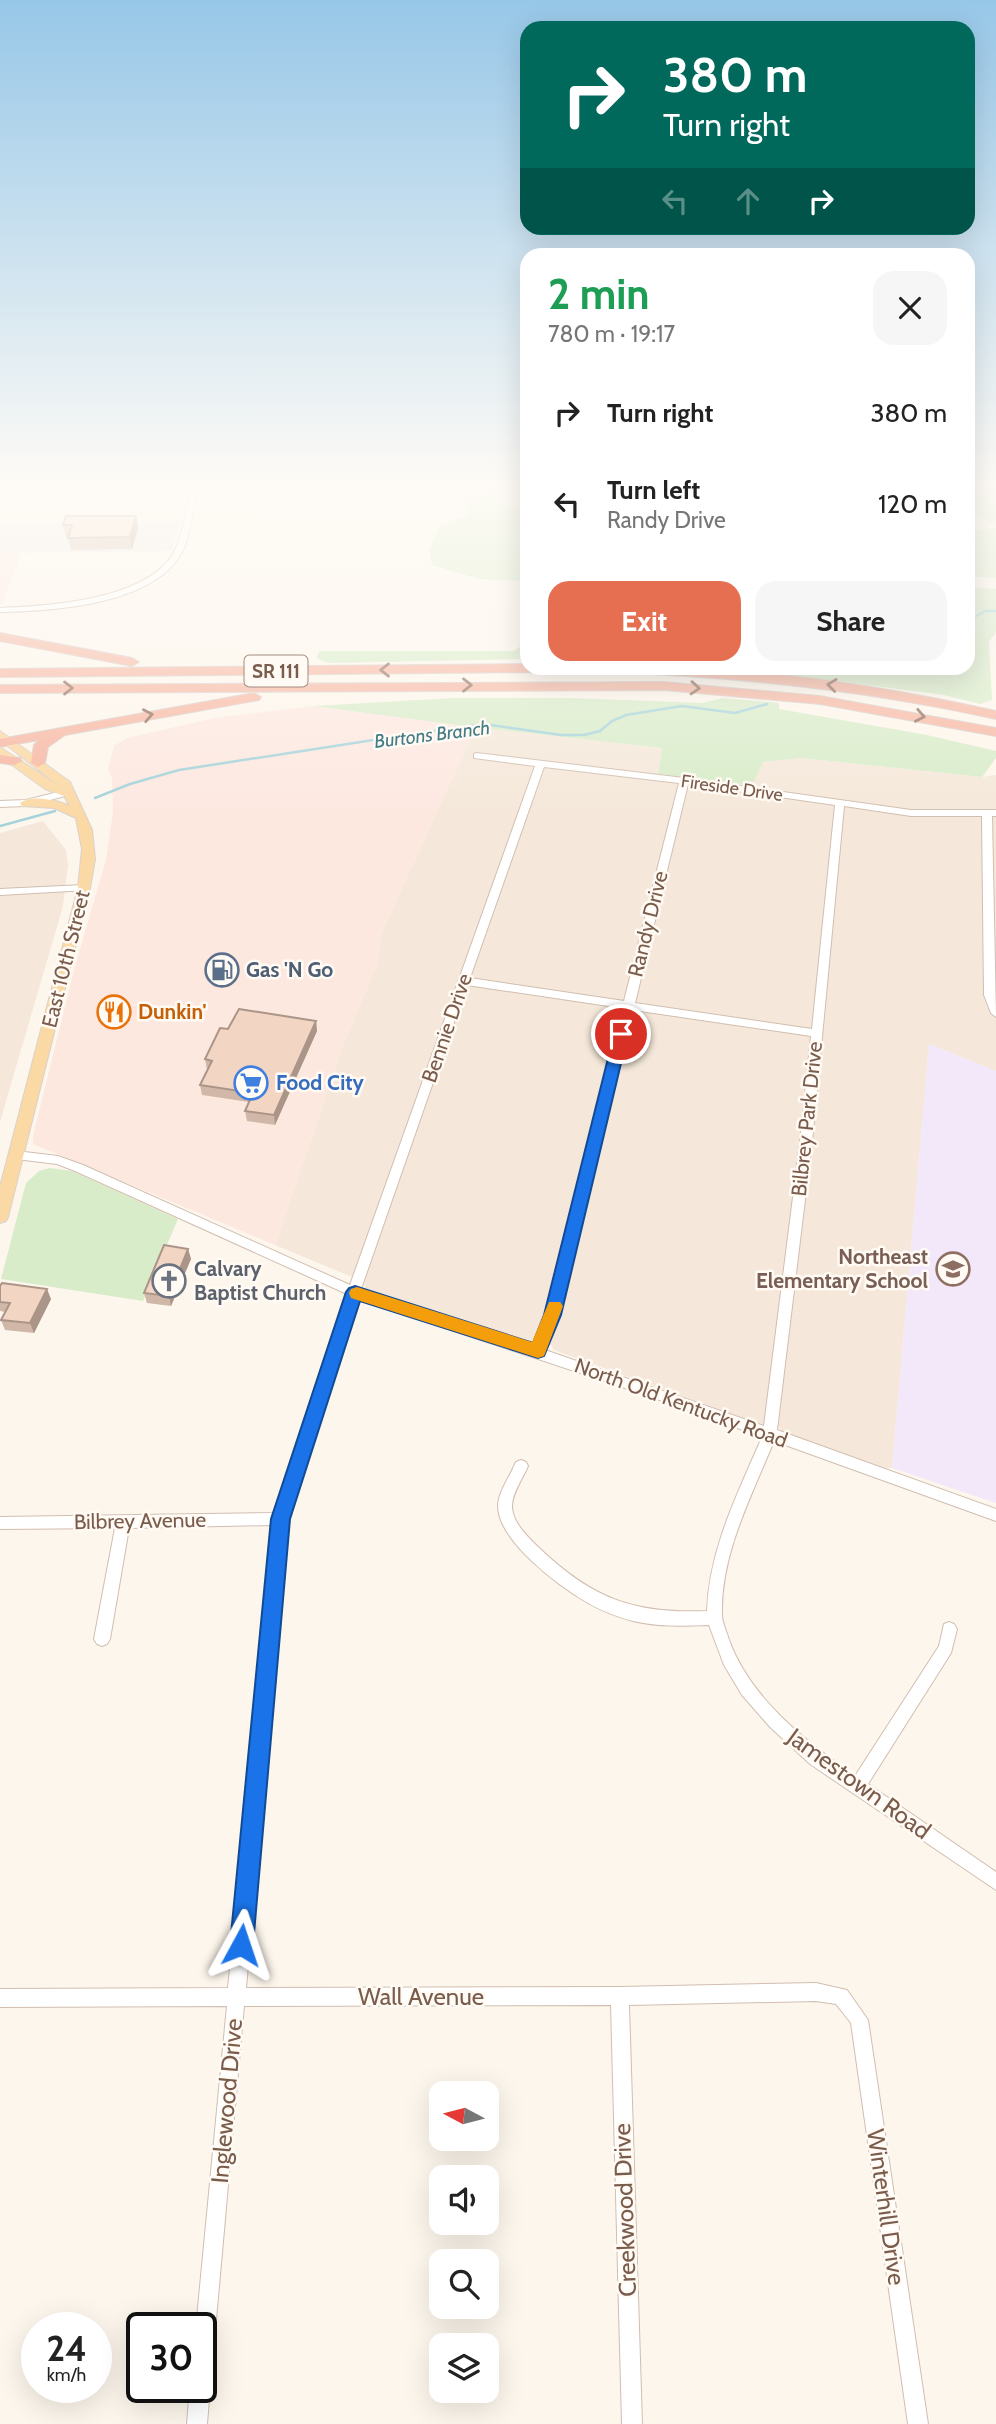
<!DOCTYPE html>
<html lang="en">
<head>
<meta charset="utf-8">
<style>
  body { margin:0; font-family:Cabin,sans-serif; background:#f6f6f6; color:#222; height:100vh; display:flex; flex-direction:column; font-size:26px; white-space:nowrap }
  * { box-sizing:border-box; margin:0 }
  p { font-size:23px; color:#767676 }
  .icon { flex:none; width:38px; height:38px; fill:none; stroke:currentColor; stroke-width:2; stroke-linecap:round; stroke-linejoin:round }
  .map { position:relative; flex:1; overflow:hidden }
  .details { position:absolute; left:520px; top:248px; width:455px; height:427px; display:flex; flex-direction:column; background:#fff; border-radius:21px; box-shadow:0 7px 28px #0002 }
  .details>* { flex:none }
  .hud { position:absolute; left:520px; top:21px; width:455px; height:214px; border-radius:21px; box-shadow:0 7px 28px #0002; background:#00695c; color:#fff; overflow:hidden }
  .needle { width:46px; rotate:277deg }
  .buttons { position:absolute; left:429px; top:2081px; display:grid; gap:14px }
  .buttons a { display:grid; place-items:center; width:70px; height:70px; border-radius:14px; background:#fff; box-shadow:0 7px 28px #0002; font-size:35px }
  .speed { position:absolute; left:21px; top:2312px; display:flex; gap:14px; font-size:35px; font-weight:700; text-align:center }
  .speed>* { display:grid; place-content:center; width:91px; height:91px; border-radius:50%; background:#fff; box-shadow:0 7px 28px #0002; line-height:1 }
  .speed small { font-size:18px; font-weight:400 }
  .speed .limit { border:4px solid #111; border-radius:10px; background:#fff; color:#111 }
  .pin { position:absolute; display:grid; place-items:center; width:60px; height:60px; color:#fff; margin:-30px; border:4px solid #fff; border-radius:50%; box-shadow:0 2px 7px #0007 }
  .me { position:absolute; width:77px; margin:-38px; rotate:5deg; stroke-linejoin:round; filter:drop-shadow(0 0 5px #0008) }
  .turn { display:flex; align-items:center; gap:24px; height:147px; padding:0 28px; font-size:32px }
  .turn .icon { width:91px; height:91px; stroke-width:2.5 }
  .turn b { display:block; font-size:49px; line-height:60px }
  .lanes { display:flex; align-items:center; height:66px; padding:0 28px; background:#0003; justify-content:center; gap:35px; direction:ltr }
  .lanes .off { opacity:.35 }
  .round { display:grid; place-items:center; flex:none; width:74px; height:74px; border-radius:21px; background:#f6f6f6 }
  .overview { display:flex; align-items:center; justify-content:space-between; height:119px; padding:0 28px }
  h1 { font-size:42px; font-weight:800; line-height:52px; color:#1e9e55 }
  .button { display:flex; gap:14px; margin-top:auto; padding:14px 28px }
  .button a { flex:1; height:80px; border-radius:21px; background:#e76f51; color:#fff; font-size:28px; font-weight:800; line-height:80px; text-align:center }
  .button a+a { background:#f6f6f6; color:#222 }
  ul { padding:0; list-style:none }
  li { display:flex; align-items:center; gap:21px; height:91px; padding:0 28px }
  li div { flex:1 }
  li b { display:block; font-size:26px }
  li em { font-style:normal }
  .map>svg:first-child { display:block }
</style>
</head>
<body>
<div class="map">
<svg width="996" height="2424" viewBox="0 0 996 2424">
  <rect width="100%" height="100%" fill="#fdf6ec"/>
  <path fill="#f5e8da" d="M480 728 662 748 658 774 690 777 763 762 802 758 982 777 996 775V1071L929 1044 892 1468H879L782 1433 780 1428 756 1423 554 1350 551 1345 534 1340 530 1343 372 1291 365 1288 364 1282 275 1245 342 1048 378 962 381 934 473 733Z
    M43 821 66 850 68 865 63 906 0 1122V833Z"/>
  <path fill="#fde8e0" d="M21 552 2 605 0 604V553Z
    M314 706 480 728 473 733 381 934 378 962 342 1048 275 1245 33 1144V1136L75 966 106 860 113 812 112 778 108 770 114 746 127 738 215 718Z"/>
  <path fill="#efe9e4" d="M181 521 172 551 0 553V523Z"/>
  <path fill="#f3e8fa" d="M929 1044 996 1071V1503L892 1468Z"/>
  <path fill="#d8ecc9" d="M968 480H996V524C986 523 981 512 968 509Z
    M473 482 512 486 510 491 498 495 497 501 509 506 527 505V581L479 579 432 565 429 550 440 526 471 514 466 502Z
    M996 528V578L968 576V531Z
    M968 587 996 589V632L989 642 992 700 980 704 944 695 744 669 968 668Z
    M527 635V659L328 663 316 658 320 651H514L522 645Z
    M453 698H570L702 703 723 698 779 703V709L927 735 996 751V758L982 777 802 758 763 762 752 786 658 774 662 748 480 728 314 706Z
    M50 1168 72 1171 178 1219 143 1301 1 1279 26 1183 39 1171Z"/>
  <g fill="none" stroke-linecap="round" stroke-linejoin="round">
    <path stroke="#a5d3da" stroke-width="2.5" d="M968 620 986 611H996
      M796 673 800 668
      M95 798 130 784 179 770 425 732 484 724 561 735H584L600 731 612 721 626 715 682 706 735 713 767 704
      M0 826 55 811"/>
    <defs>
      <path id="minor" d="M192 480H200C195 499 191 532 184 548 159 605 53 611 0 612V608C49 606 153 600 176 548 183 532 188 498 192 480Z
        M477 753 684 778 911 810H996V816H992L996 1017 991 1013 984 995 982 816H911L844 806 812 1142 777 1430 996 1509V1521L774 1441C752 1495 720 1555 722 1615 722 1623 727 1632 729 1640 751 1699 805 1741 855 1776L939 1646 944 1624 949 1622 954 1624 957 1629 951 1653 868 1784 996 1872V1890L810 1764 770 1727 742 1695 724 1665 709 1625C684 1626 658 1627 633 1621 618 1617 602 1611 588 1603 560 1587 498 1541 498 1506 498 1493 509 1478 514 1466L516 1462 521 1460 526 1462 528 1466C523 1478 512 1493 512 1506 512 1522 527 1536 537 1546 591 1598 632 1614 707 1611 709 1549 738 1493 762 1437L643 1394 358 1299 288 1519 246 1988 620 1987 816 1983 847 1990 868 2020 928 2424H908L851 2023 836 2004 816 2001 629 2005 642 2424H622L611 2005 244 2006 211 2376 208 2383 210 2387 207 2424H187L190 2387H201V2328H196L227 2006 0 2007V1989L228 1988 273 1525 129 1528 110 1639 107 1644 102 1646 97 1644 94 1639 115 1528 0 1529V1517L276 1513 347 1294 75 1171 57 1164 16 1159 10 1155 16 1151 58 1156 83 1165 350 1285 535 766 474 758V754ZM544 767 679 783 624 1001 470 978ZM688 784 835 805 812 1029 635 1003ZM467 985 622 1008 546 1315 533 1346 361 1289ZM633 1010 811 1036 800 1142 764 1426 545 1350 558 1315Z
        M66 790 71 793 69 795 26 806 0 807V801L26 800Z
        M84 885 88 886V890L0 895V889Z"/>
      <path id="major" d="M0 731 70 782 92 830 95 859 90 888 8 1217 6 1221 0 1223V1187L78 888 82 849 76 818 54 808 22 806 20 803C32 794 57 800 70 806L64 796 45 789 0 756V747L59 786 0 740Z"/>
      <path id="highway" d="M0 633 132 658 139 662 132 666 0 641Z
        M527 664V668H557L551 672 0 677V669Z
        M594 668C631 668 669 667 706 669 804 674 900 690 996 711V719C865 690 734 676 600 672Z
        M664 682 820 696 996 728V736L820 704 664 690 0 693V685Z
        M254 693 261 697 259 700 65 735 48 747 45 763 38 767 31 763 34 745 39 740 0 747V739Z
        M0 755 20 758 22 761 15 765 0 763Z"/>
    </defs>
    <use href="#minor" stroke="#d1beb0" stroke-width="2"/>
    <use href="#major" stroke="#dad1cd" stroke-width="2"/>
    <use href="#highway" stroke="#dad1cd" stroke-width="2"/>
    <use href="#minor" fill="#fff" fill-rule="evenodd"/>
    <use href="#major" fill="#fbd9a5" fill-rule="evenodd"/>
    <use href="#highway" fill="#f7b7a3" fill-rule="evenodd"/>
  </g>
  <path fill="#d1b7a8" d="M136 516 138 528 132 549 71 550 68 538H66L63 525Z
    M316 1021 317 1031 275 1125 247 1121 245 1111 249 1102 202 1095 200 1085 207 1070 205 1059 228 1029Z
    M188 1249 191 1259 171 1306 147 1303 144 1293Z
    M0 1286 51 1299 34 1333 5 1330 1 1320 5 1312 0 1311Z"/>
  <path fill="#aa9588" d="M136 516 138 528 132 549 130 537Z
    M316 1021 317 1031 275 1125 274 1115Z
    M188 1249 191 1259 171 1306 169 1296Z
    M47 1289 51 1299 34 1333 30 1323Z"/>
  <path fill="#f3d5c3" stroke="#aa9588" stroke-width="2" d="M66 516H136L130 537 68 538 72 525H63Z
    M239 1009 316 1021 274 1115 245 1111 253 1093 200 1085 212 1061 205 1059 220 1028 228 1029Z
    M164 1245 188 1249 169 1296 144 1293Z
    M2 1283 47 1289 30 1323 1 1320 10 1303 0 1302V1286Z"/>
  <defs><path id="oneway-chevron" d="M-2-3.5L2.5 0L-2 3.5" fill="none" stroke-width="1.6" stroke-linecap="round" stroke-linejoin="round" transform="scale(1.75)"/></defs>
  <g stroke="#936e5e">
    <use href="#oneway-chevron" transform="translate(385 670) rotate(180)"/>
    <use href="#oneway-chevron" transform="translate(467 685)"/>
    <use href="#oneway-chevron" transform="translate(832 685) rotate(-173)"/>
    <use href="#oneway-chevron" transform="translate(68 688)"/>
    <use href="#oneway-chevron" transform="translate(695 688) rotate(4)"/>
    <use href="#oneway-chevron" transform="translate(148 715) rotate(-11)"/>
    <use href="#oneway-chevron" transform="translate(920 716) rotate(11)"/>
  </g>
  <linearGradient id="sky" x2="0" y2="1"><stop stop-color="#97c7e8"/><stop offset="0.59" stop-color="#fefbf6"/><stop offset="1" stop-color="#fefbf6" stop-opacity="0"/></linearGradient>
  <rect width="996" height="819" fill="url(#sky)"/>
  <path fill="#1a73e8" stroke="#114b97" stroke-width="2" d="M621 1029 628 1034 561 1315 544 1356 538 1358 360 1301 290 1519 253 1945 249 1953 241 1956 233 1953 230 1945 271 1519 346 1292 349 1288 355 1286 533 1343 544 1315 614 1034Z"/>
  <path fill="#f59e0b" d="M357 1287 532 1342 549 1302H560L563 1306 546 1351 544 1356 538 1358 351 1298 349 1293 351 1289Z"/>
  <defs>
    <symbol id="fuel-ring" viewBox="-11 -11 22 22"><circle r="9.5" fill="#fffaf3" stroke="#5c6f8a" stroke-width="1.5"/><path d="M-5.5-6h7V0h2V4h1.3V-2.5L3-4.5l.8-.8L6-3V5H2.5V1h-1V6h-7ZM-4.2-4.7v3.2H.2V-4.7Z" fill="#5c6f8a"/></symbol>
    <symbol id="restaurant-ring" viewBox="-11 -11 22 22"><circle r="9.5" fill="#fffaf3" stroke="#e8710a" stroke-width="1.5"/><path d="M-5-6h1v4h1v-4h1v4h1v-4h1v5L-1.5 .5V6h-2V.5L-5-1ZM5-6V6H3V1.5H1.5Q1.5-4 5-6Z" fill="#e8710a"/></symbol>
    <symbol id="supermarket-ring" viewBox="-11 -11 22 22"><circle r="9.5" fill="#fffaf3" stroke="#3f7fe0" stroke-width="1.5"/><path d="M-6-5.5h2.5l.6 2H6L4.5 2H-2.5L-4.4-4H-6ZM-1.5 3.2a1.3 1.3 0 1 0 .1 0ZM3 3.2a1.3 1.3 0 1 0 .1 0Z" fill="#3f7fe0"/></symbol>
    <symbol id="school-ring" viewBox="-11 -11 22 22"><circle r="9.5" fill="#fffaf3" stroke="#8d6e63" stroke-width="1.5"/><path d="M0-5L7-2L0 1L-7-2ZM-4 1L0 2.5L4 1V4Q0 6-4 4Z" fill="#8d6e63"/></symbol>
    <symbol id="church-ring" viewBox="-11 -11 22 22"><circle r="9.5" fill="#fffaf3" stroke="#6b7280" stroke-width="1.5"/><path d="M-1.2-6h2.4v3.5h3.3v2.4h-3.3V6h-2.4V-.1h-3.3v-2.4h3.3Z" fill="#6b7280"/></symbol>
  </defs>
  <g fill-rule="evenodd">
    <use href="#fuel-ring" x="203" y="951" width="38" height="38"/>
    <use href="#restaurant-ring" x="95" y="993" width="38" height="38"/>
    <use href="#supermarket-ring" x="232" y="1064" width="38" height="38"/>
    <use href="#school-ring" x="934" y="1250" width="38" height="38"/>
    <use href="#church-ring" x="150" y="1262" width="38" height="38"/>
  </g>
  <g text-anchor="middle" stroke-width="5" stroke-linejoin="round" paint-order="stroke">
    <g font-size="18" fill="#7a5c4d" stroke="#fffaf3">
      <text transform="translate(732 788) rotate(8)" y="6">Fireside Drive</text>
    </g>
    <rect fill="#fffaf3" stroke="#a28b7f" stroke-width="2" x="244.5" y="655.5" width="63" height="31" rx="5"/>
    <g font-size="19" font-weight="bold" fill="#7a5c4d">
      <text x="276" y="678">SR 111</text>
    </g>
    <g font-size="19" font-style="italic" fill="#437c86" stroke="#fffaf3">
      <text transform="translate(432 734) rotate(-7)" y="7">Burtons Branch</text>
    </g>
    <g font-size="21" fill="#7a5c4d" stroke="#fffaf3">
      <text transform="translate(648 924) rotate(-76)" y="7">Randy Drive</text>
      <text transform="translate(66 959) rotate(-76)" y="7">East 10th Street</text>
      <text transform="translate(447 1028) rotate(-71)" y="7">Bennie Drive</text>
      <text transform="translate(807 1119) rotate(-84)" y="7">Bilbrey Park Drive</text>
      <text transform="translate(681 1403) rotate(20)" y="7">North Old Kentucky Road</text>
      <text transform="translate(140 1521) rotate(-1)" y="7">Bilbrey Avenue</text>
    </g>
    <g font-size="21" font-weight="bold" fill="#4e5e75" stroke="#fffaf3" text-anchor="start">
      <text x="246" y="977">Gas 'N Go</text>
    </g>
    <g font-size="21" font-weight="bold" fill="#c56008" stroke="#fffaf3" text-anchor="start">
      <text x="138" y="1019">Dunkin'</text>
    </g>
    <g font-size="21" font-weight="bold" fill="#366cbe" stroke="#fffaf3" text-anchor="start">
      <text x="276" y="1090">Food City</text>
    </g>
    <g font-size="21" font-weight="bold" fill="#785e54" stroke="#fffaf3" text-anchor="end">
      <text x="928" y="1264">Northeast<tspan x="928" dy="24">Elementary School</tspan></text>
    </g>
    <g font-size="21" font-weight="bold" fill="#5b616d" stroke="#fffaf3" text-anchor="start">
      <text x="194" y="1276">Calvary<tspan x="194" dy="24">Baptist Church</tspan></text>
    </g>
    <g font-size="24" fill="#7a5c4d" stroke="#fffaf3">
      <text transform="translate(859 1784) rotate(36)" y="8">Jamestown Road</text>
      <text x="421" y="2005">Wall Avenue</text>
      <text transform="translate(227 2101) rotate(-85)" y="8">Inglewood Drive</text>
      <text transform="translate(886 2207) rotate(82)" y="8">Winterhill Drive</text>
      <text transform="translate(625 2210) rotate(-92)" y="8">Creekwood Drive</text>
    </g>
  </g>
</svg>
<div class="buttons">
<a><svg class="needle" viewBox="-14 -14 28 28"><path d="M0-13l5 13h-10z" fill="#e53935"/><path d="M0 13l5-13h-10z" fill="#767676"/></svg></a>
<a><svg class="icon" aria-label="sound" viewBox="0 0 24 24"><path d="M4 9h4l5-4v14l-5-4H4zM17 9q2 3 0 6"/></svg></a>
<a><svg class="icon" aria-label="search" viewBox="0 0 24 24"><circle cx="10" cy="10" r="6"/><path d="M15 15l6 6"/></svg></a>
<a><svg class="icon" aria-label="layers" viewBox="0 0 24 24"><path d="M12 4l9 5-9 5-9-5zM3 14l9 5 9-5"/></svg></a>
</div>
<div class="speed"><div>24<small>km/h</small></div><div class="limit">30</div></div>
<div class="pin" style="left:621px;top:1034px;background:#d93025"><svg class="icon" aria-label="arrive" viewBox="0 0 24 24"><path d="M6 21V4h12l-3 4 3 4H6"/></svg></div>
<svg class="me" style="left:241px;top:1945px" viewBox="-20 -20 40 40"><path d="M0-17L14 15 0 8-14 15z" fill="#1a73e8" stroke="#fff" stroke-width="4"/></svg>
<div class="hud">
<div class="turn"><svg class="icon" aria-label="right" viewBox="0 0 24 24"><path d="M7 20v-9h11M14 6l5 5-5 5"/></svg><div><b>380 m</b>Turn right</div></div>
<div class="lanes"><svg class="icon off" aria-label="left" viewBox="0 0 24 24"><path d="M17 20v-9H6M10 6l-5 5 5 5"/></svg><svg class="icon off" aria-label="ahead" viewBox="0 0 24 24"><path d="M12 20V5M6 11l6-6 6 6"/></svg><svg class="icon" aria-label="right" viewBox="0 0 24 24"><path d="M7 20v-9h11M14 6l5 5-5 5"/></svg></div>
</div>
<section class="details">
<div class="overview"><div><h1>2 min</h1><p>780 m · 19:17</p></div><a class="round"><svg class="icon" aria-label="close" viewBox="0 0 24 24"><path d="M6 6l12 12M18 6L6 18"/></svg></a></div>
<ul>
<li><svg class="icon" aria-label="right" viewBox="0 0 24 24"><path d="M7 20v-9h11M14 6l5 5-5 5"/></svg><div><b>Turn right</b></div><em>380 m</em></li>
<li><svg class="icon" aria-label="left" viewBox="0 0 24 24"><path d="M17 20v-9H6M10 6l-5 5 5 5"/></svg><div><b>Turn left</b><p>Randy Drive</p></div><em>120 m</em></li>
</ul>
<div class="button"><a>Exit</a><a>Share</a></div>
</section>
</div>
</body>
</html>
